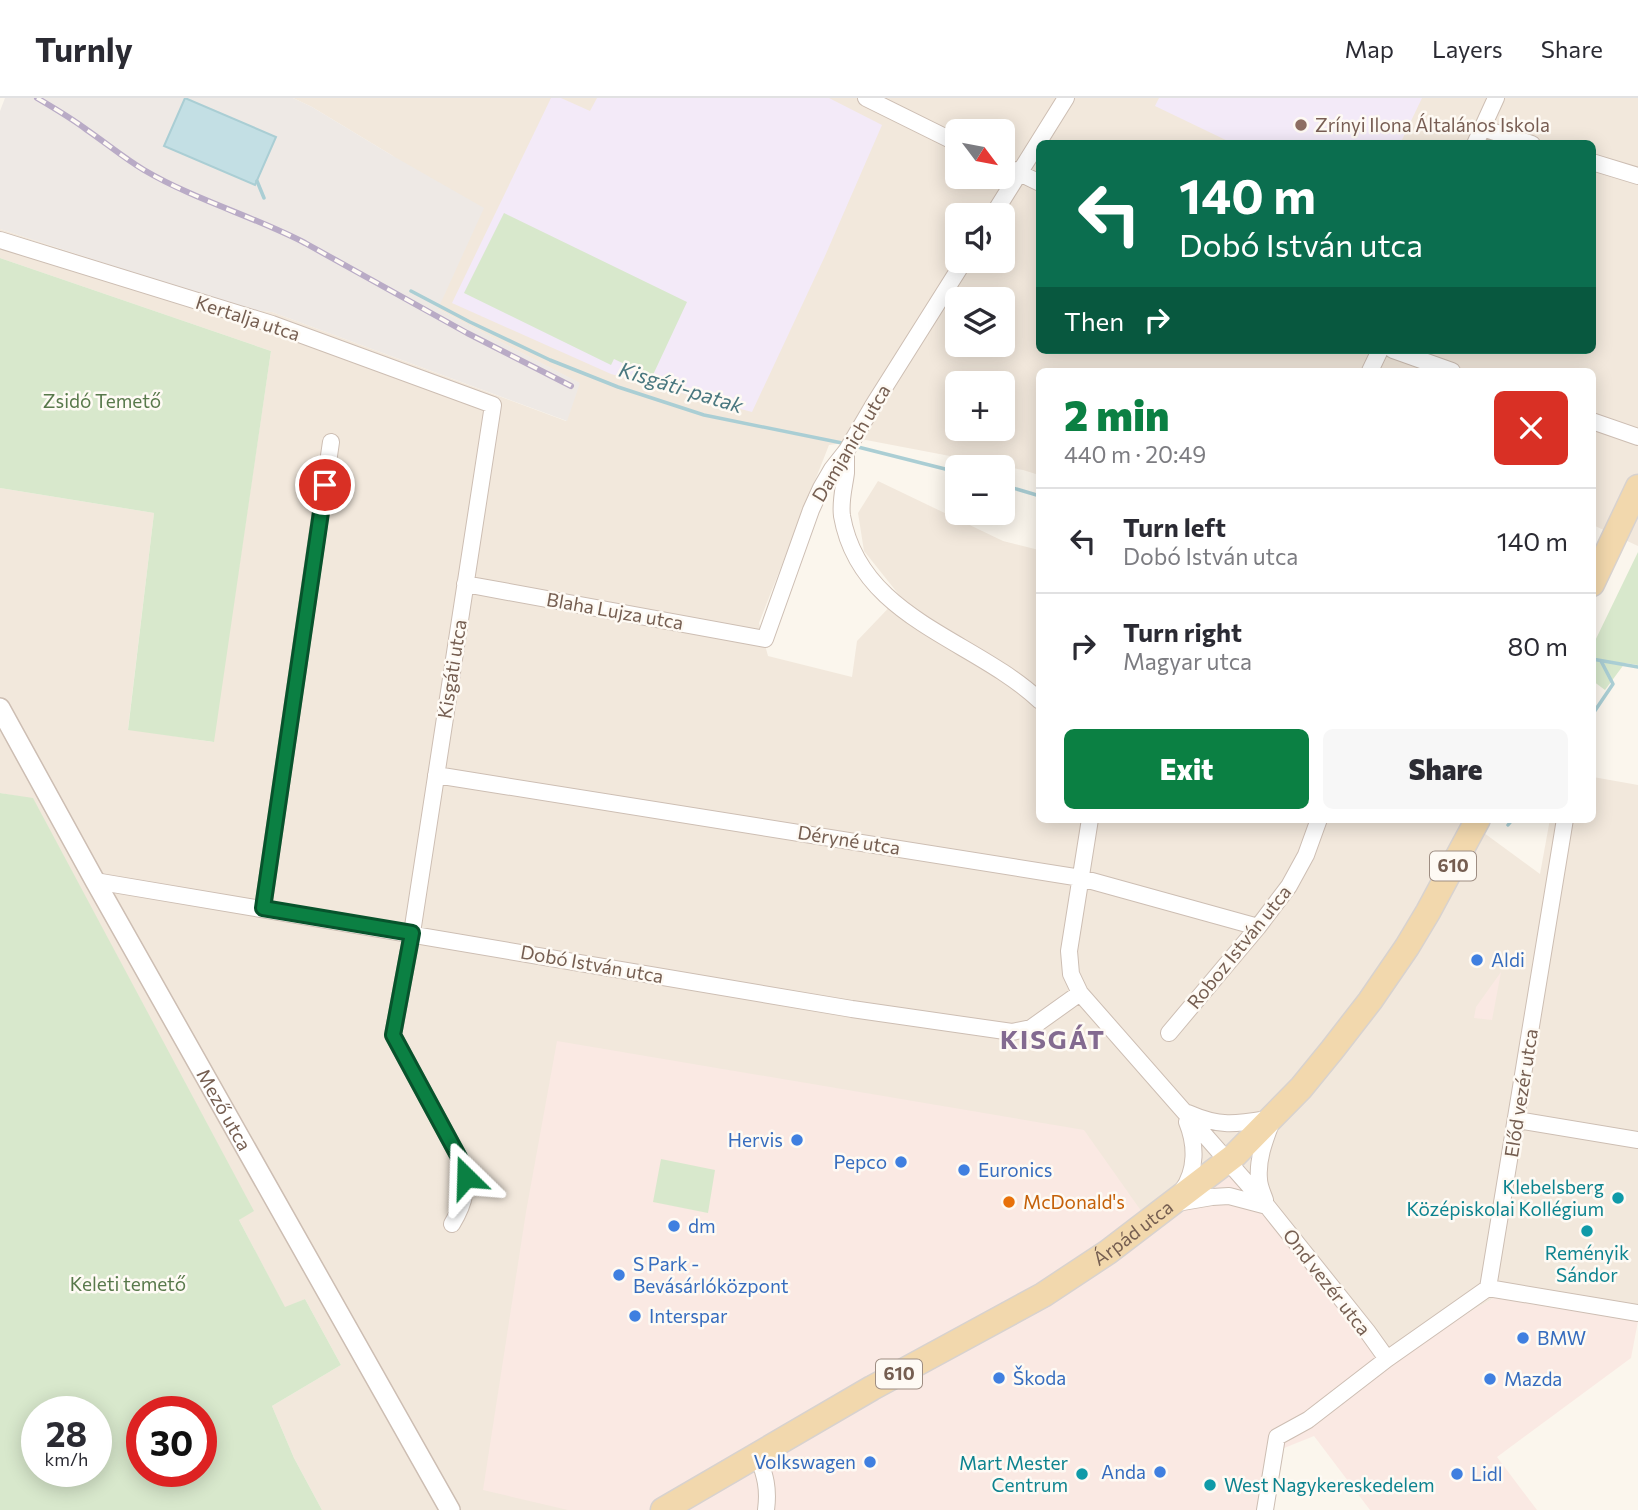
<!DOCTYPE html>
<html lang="en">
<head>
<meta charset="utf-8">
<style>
  body { margin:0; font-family:Commissioner,sans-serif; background:#f7f7f7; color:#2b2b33; height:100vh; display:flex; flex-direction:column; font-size:26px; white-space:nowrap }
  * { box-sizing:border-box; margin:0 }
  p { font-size:23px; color:#7c7c81 }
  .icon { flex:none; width:38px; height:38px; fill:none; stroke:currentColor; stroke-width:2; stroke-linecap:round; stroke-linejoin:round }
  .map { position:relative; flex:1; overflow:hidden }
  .details { position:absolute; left:1036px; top:270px; width:560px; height:455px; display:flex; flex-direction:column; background:#fff; border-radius:10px; box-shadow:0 4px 18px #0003 }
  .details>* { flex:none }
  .top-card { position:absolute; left:1036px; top:42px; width:560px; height:214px; border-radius:10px; box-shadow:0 4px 18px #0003; background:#0b6e4f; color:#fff; overflow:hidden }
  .needle { width:46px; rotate:122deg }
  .fabs { position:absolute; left:945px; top:21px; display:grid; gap:14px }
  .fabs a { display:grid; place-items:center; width:70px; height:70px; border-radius:10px; background:#fff; box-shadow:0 4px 18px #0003; font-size:35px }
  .speed { position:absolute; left:21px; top:1298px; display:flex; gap:14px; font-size:35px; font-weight:700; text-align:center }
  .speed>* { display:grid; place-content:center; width:91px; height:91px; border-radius:50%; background:#fff; box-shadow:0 4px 18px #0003; line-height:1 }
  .speed small { font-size:18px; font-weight:400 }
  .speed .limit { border:10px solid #d22; background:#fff; color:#111 }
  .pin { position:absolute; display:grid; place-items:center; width:60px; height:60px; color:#fff; margin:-30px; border:4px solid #fff; border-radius:50%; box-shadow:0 2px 7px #0007 }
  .me { position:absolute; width:77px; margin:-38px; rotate:338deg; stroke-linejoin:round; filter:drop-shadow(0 0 5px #0008) }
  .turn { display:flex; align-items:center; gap:24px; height:147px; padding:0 28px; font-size:32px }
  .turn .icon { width:91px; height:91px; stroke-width:2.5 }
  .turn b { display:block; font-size:49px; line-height:60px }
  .then { display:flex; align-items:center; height:66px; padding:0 28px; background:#0003; gap:14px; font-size:26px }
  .round { display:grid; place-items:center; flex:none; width:74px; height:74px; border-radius:10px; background:#f7f7f7 }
  .head { display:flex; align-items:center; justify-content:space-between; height:119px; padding:0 28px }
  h1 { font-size:42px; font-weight:800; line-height:52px; color:#0b8043 }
  .primary-button { display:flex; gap:14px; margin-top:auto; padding:14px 28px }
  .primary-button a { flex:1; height:80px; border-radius:10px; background:#0b8043; color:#fff; font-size:28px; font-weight:800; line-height:80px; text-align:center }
  .primary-button a+a { background:#f7f7f7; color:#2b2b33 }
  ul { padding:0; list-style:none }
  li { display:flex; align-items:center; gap:21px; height:105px; padding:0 28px; border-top:2px solid #e1e1e2 }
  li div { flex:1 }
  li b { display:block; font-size:26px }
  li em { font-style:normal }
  header { display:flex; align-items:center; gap:42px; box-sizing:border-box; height:98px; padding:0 35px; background:#fff; border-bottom:2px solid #e1e1e2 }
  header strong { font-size:33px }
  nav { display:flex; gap:38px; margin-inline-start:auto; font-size:24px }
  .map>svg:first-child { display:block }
</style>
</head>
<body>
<header>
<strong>Turnly</strong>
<nav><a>Map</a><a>Layers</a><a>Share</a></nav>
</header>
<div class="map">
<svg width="1638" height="1412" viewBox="0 0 1638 1412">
  <rect width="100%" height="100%" fill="#fbf6ed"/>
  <path fill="#f2e8dc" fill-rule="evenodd" d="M293 0H1638V448L1593 427 1592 273H1040L1039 377 1023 372 866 342 829 347 759 525 768 558 852 579 857 543 900 498 864 453 858 415 878 383 1003 443 1039 452 1040 721H1465L1540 776 1550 721H1592L1593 679 1638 687V1223L1494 1200 1387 1261 662 1412H322L294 1360 272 1308 341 1267 305 1201 285 1210 239 1122 253 1112 33 701 0 695V390L154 415 128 631 213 644 271 253 0 160V131L245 211 272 214 566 323 579 285 438 211 393 58 312 9ZM957 33H1003V79H957ZM1040 46H1592V252H1040ZM957 117H1003V163H957ZM957 201H1003V247H957ZM957 285H1003V331H957Z"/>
  <path fill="#fae9e3" d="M1501 874 1492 922 1474 920 1476 909Z
    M557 943 1084 1032 1149 1124 1042 1197 774 1351 784 1347 1043 1202 1137 1137 1228 1065 1267 1108 1387 1261 1494 1200 1638 1223 1631 1260 1497 1359 1537 1412H1370L1314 1338 1274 1354 1265 1412H568L483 1392 526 1114Z"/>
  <path fill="#eee9e5" d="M5 0H293L312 9 393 58 484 110 438 211 580 285 567 323 272 214 245 211 0 131V13Z"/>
  <path fill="#f3eaf8" d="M551 0H561L590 13 597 0H829L882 27 825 158 752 314 611 276 452 205Z
    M1159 0H1422L1400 46 1232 45 1155 8Z"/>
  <path fill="#d8e8cc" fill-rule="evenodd" d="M504 115 687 204 652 279 614 261 611 267 464 195Z
    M0 160 271 253 214 644 128 632 154 415 0 390Z
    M1638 454V567L1625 565 1605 592 1593 583V547Z
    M0 695 33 700 254 1113 239 1122 285 1209 305 1201 341 1267 272 1308 294 1360 322 1412H0ZM37 1314H96V1374H37ZM142 1314H201V1374H142Z
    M661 1061 715 1072 708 1115 653 1104Z"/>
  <path fill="#c3dfe4" stroke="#aaced4" stroke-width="2" d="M185 0 276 39 255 87 164 48Z"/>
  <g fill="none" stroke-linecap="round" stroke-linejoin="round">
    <path stroke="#aaced4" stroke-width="3.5" d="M257 83 264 100
      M411 193 470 224 550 262 618 289 704 317 847 346
      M854 348 957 374
      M1003 387 1040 398
      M1592 561 1638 569
      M1592 617 1613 586 1601 563
      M1508 727 1513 721"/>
    <defs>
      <path id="minor" d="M866 0 957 45
        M1482 30 1532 46
        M1475 46 1496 0
        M1592 64 1638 78
        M1003 67 1040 85
        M993 117 1066 0
        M0 142 272 226 493 307 412 835 393 937 461 1063C468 1089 466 1103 452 1126
        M1393 252 1452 273
        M1370 273 1380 252
        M1592 323 1638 339
        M846 354C846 361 846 368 846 375 844 390 840 403 842 418 860 521 973 540 1040 603
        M465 486 765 541 811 412 821 390 832 371 847 352 874 306 964 163
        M436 677 1081 780 1258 829
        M1090 721 1069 853 1071 876 1080 895 1267 1108 1367 1233 1387 1261
        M95 783 852 911 1012 934 1031 930 1080 895
        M263 810 331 344
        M1169 935 1258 829 1289 788 1306 757 1319 721
        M1188 1015C1222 1030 1237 1026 1273 1020 1266 1039 1257 1060 1259 1081 1259 1088 1263 1096 1265 1102
        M1517 1022 1638 1042
        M1182 1093C1197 1072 1196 1046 1187 1024
        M1177 1105 1212 1099 1229 1098 1267 1108
        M1488 1190 1638 1215
        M758 1357C765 1378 769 1390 766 1412
        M1265 1412 1277 1339 1308 1322 1387 1261 1488 1190 1565 721"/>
      <g id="tertiary">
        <path id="s1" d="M0 610 95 783 450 1412"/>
      </g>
      <g id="primary">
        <path d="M1592 486 1638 389"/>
        <path id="s2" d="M663 1412 872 1290 1043 1197 1108 1154 1235 1057 1301 990 1332 952 1370 903 1407 849 1428 814 1478 721"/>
      </g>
    </defs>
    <use href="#minor" stroke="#cdbeb3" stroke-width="18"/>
    <use href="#tertiary" stroke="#cdbeb3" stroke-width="22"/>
    <use href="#primary" stroke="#d8d2ce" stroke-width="27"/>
    <use href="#minor" stroke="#fff" stroke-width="16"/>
    <use href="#tertiary" stroke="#fff" stroke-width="19"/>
    <use href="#primary" stroke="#f2d8ad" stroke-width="24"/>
    <defs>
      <path id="rail" d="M37 0C54 10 71 20 87 32 106 45 124 60 144 72 195 102 253 118 305 145L467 235 571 288"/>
    </defs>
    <use href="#rail" stroke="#b9abc6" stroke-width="6"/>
    <use href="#rail" stroke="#fefaf4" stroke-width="3.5" stroke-dasharray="10" stroke-linecap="butt"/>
  </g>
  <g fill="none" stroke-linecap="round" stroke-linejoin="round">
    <defs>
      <path id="route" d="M325 387 263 810 412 835 393 937 461 1063 466 1079"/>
    </defs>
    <use href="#route" stroke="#07532c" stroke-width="18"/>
    <use href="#route" stroke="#0b8043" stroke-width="12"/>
  </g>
  <circle fill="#8d6e63" stroke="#fefaf4" stroke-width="2.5" cx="1301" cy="27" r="7"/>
  <g fill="#3f7fe0" stroke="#fefaf4" stroke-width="2.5">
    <circle cx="1477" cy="862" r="7"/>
    <circle cx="797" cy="1042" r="7"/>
    <circle cx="901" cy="1064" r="7"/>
    <circle cx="964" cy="1072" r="7"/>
    <circle cx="674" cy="1128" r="7"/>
    <circle cx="619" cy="1177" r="7"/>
    <circle cx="635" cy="1218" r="7"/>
    <circle cx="1523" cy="1240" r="7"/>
    <circle cx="999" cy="1280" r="7"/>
    <circle cx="1490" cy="1281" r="7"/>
    <circle cx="870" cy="1364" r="7"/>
    <circle cx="1160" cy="1374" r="7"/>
    <circle cx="1457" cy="1376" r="7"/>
  </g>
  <g fill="#0f9aa8" stroke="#fefaf4" stroke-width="2.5">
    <circle cx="1618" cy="1100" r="7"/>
    <circle cx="1587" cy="1133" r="7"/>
    <circle cx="1082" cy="1376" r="7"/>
    <circle cx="1210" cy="1387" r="7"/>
  </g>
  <circle fill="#e8710a" stroke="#fefaf4" stroke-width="2.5" cx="1009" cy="1104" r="7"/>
  <g text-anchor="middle" stroke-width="5" stroke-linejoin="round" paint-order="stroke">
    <g fill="#fefaf4" stroke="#9e8d82" stroke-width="2">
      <rect x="1430" y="753.5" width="46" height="29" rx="5"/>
      <rect x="876" y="1261.5" width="46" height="29" rx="5"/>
    </g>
    <g font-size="18" font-weight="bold" fill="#755e51">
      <text x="1453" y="774">610</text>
      <text x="899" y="1282">610</text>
    </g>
    <g font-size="19" fill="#785e54" stroke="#fefaf4" text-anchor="start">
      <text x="1315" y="34">Zrínyi Ilona Általános Iskola</text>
    </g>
    <g font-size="19" fill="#755e51" stroke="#fefaf4">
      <text transform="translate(248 220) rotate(18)" y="7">Kertalja utca</text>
      <text transform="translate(851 345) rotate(-59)" y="7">Damjanich utca</text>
      <text transform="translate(615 513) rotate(10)" y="7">Blaha Lujza utca</text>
      <text transform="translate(452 571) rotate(-81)" y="7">Kisgáti utca</text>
      <text transform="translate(849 742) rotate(9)" y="7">Déryné utca</text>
      <text transform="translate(1239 849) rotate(-51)" y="7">Roboz István utca</text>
      <text transform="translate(592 866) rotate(10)" y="7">Dobó István utca</text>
      <text transform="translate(1521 995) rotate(-81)" y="7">Előd vezér utca</text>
      <text dy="7" stroke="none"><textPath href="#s1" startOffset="460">Mező utca</textPath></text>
      <text dy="7" stroke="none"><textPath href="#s2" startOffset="546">Árpád utca</textPath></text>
      <text transform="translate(1327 1184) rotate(52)" y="7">Ond vezér utca</text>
    </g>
    <g font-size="19" fill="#58794b" stroke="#fefaf4">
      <text x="102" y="310">Zsidó Temető</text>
      <text x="128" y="1193">Keleti temető</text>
    </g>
    <g font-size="19" fill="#366cbe" stroke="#fefaf4" text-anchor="start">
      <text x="1491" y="869">Aldi</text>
      <text x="783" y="1049" text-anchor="end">Hervis</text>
      <text x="887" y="1071" text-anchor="end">Pepco</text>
      <text x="978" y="1079">Euronics</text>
      <text x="688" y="1135">dm</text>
      <text x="633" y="1173">S Park -<tspan x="633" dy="22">Bevásárlóközpont</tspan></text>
      <text x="649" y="1225">Interspar</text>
      <text x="1537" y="1247">BMW</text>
      <text x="1013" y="1287">Škoda</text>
      <text x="1504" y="1288">Mazda</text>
      <text x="856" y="1371" text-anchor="end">Volkswagen</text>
      <text x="1146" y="1381" text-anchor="end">Anda</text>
      <text x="1471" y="1383">Lidl</text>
    </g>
    <g font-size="19" fill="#0d838f" stroke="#fefaf4" text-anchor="end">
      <text x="1604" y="1096">Klebelsberg<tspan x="1604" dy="22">Középiskolai Kollégium</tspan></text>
      <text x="1587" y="1162" text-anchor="middle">Reményik<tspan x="1587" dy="22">Sándor</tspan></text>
      <text x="1068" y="1372">Mart Mester<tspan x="1068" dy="22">Centrum</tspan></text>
      <text x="1224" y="1394" text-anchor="start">West Nagykereskedelem</text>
    </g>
    <g font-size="19" fill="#c56008" stroke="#fefaf4" text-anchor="start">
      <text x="1023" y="1111">McDonald's</text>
    </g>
    <g font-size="21" font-style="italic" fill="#49777f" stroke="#fefaf4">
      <text transform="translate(681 290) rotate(17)" y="7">Kisgáti-patak</text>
    </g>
    <g font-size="26" font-weight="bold" letter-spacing="2" fill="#836a90" stroke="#fefaf4">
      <text x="1053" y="951">KISGÁT</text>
    </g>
  </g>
</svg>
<div class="fabs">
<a><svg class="needle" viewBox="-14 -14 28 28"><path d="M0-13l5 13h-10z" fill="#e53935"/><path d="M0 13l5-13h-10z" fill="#7c7c81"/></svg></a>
<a><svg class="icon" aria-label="sound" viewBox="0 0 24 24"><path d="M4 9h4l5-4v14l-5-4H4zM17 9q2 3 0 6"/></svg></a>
<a><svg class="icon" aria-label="layers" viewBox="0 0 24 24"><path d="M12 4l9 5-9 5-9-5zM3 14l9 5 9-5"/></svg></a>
<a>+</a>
<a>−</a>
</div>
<div class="speed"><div>28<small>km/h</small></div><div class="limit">30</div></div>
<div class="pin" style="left:325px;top:387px;background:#d93025"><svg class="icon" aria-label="arrive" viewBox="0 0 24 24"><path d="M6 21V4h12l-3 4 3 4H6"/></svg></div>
<svg class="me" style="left:466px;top:1079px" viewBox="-20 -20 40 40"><path d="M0-17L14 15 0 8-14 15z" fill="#0b8043" stroke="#fff" stroke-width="4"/></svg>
<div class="top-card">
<div class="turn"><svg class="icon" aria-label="left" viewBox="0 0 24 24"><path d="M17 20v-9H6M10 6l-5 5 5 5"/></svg><div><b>140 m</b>Dobó István utca</div></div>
<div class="then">Then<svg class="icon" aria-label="right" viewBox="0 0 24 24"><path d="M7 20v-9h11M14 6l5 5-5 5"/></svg></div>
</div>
<section class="details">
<div class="head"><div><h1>2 min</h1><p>440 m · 20:49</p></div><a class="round" style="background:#d93025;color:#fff"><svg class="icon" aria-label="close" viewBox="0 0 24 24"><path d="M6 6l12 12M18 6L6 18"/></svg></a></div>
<ul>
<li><svg class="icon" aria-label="left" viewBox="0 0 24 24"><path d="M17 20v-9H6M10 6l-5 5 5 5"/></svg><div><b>Turn left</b><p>Dobó István utca</p></div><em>140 m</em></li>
<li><svg class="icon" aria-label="right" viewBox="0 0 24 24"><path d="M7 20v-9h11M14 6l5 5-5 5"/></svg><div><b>Turn right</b><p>Magyar utca</p></div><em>80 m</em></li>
</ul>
<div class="primary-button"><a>Exit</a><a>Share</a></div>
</section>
</div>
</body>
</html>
